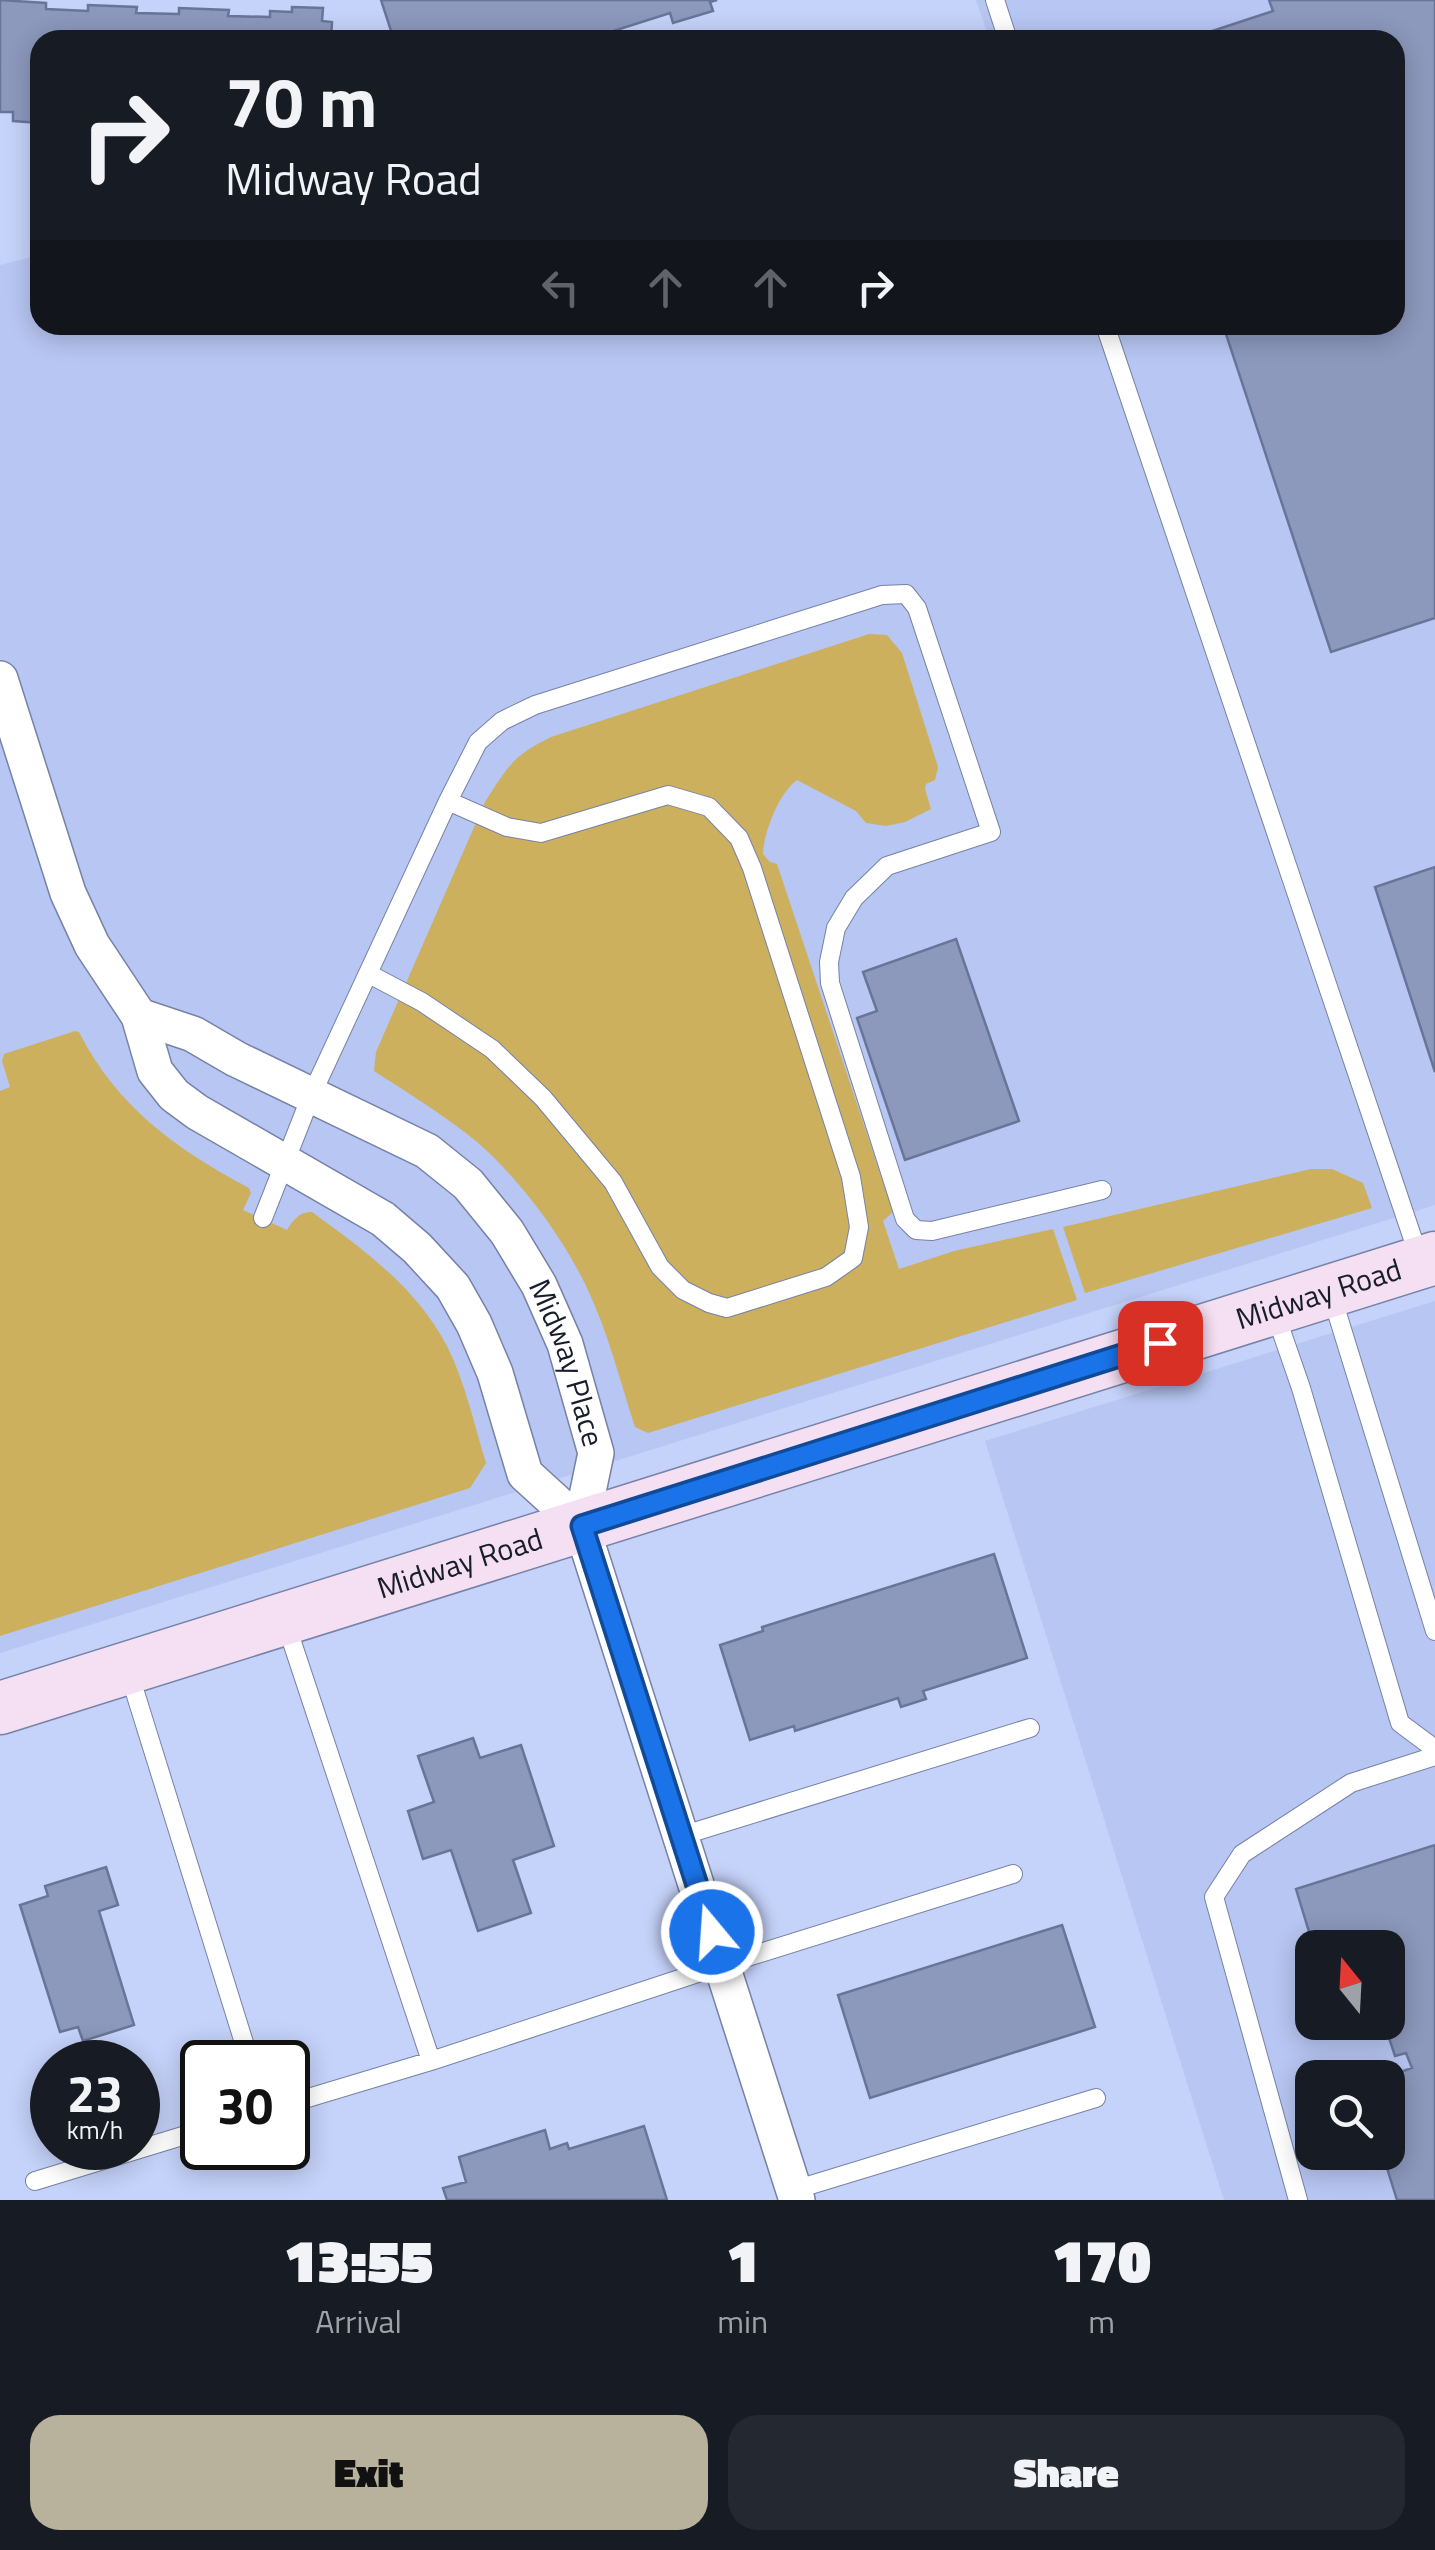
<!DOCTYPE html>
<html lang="en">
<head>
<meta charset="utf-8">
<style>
  body { margin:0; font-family:"Titillium Web",sans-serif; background:#242831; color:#f1f3f6; height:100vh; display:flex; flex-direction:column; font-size:38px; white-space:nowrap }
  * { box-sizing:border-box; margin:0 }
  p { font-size:32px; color:#9ea1a6 }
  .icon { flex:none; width:55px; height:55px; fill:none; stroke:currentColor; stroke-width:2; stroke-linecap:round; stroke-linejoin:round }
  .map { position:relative; height:2200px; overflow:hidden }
  .panel { display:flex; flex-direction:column; background:#171b24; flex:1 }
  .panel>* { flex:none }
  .top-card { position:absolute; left:30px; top:30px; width:1375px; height:305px; border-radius:30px; box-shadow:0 5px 25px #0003; background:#171b24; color:#f1f3f6; overflow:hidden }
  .needle { width:65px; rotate:342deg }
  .fabs { position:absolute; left:1295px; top:1930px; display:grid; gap:20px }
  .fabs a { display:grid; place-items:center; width:110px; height:110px; border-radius:20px; background:#171b24; box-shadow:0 5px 25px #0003; font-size:50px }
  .speed { position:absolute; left:30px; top:2040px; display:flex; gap:20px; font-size:50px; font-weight:700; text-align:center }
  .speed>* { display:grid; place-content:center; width:130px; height:130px; border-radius:50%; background:#171b24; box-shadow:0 5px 25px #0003; line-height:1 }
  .speed small { font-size:25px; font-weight:400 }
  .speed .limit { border:5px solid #111; border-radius:15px; background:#fff; color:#111 }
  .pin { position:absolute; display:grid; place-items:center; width:85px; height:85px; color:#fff; margin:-42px; border-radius:20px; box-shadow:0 5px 15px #0006 }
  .me { position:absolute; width:110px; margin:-55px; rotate:342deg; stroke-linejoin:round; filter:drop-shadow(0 0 8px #0008) }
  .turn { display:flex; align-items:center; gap:35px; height:210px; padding:0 30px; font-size:45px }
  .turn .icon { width:130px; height:130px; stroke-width:2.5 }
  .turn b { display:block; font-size:70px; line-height:85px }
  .lanes { display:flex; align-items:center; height:95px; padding:0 30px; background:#0003; justify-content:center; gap:50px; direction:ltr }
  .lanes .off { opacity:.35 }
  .eta { display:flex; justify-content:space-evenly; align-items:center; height:170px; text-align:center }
  .eta b { font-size:60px; font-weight:800; line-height:70px }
  .button { display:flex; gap:20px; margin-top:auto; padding:20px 30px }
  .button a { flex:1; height:115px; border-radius:30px; background:#b8b19c; color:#111; font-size:40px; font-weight:800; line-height:115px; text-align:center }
  .button a+a { background:#242831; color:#f1f3f6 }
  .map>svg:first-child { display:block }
</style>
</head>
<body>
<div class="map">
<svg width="1435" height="2200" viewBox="0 0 1435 2200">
  <rect width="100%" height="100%" fill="#c5d2f9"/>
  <path fill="#b7c6f2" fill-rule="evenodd" d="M976 0H1435V1205L0 1653V265L40 255V325H1395V40H990Z
    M1435 1301V2200H1224L985 1441ZM1312 1948H1388V2022H1312ZM1312 2078H1388V2152H1312Z"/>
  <path fill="#cdb05d" d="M869 634 887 635 902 653 938 767 935 780 926 784 925 789 931 809 905 822 886 826 866 823 856 811 797 780C779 793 764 831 763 854L770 862 777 864 893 1212 883 1221 899 1269 954 1251 1053 1229 1077 1300 648 1433 635 1427C620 1381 608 1332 587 1288 563 1237 519 1178 476 1141 444 1115 408 1093 374 1071L376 1052 485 802C507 768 513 755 551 737Z
    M75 1031 79 1032C117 1107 176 1149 249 1188L251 1193 243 1210 287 1230C294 1219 299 1212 312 1212 364 1250 416 1287 447 1346 465 1382 474 1424 486 1463L470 1488 0 1636V1091L10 1087 2 1061 4 1054Z
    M1311 1169H1332L1363 1183 1372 1208 1085 1293 1063 1227Z"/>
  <path fill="#8c98bc" stroke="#697598" stroke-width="2.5" d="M0 0 46 3V9L88 11V5L137 7 136 13 179 14V8L229 10 228 16 270 17V11L292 12V7L323 8 322 21 332 22 331 40H40V123L13 121V112H0Z
    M381 0H717L710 2 713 11 673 23 670 13 585 40H394Z
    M1269 0H1435V618L1331 652 1223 325H1395V40H1185L1273 11Z
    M1435 867V1072L1375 887Z
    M956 939 1019 1121 905 1160 857 1018 877 1011 863 972Z
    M994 1554 1027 1658 923 1691 926 1699 901 1707 898 1698 795 1731 794 1726 750 1740 720 1645 763 1631 762 1627Z
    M473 1738 480 1758 521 1745 554 1846 513 1860 531 1913 478 1931 451 1850 423 1859 408 1811 434 1802 418 1756Z
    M1435 1845V2200H1397L1382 2152H1388V2078H1383L1412 2068 1406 2053 1395 2056 1388 2035 1400 2032 1395 2016 1388 2018V1948H1314L1296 1889Z
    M106 1867 118 1905 99 1911 134 2025 83 2041 78 2027 60 2032 20 1905 48 1896 45 1886Z
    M1062 1925 1095 2027 870 2098 838 1995Z
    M1338 2022H1373L1341 2032Z
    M644 2126 667 2200H447L443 2188 466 2182 459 2157 545 2130 550 2149 567 2143 569 2149Z"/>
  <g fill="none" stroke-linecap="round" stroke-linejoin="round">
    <defs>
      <path id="lane" d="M995 0 1008 40
        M1105 325 1419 1257
        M369 974 422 1002 492 1049 543 1098 613 1182 660 1267 683 1290 709 1303 727 1308 826 1277 853 1258 859 1227 851 1177 752 868 739 838 709 807 668 795 541 833 507 827 448 801
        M263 1218 311 1096 448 801 478 742 502 721 535 705 882 595 906 594 917 608 991 832 887 866 854 898 836 928 829 962 830 983 905 1219 916 1230 932 1231 1102 1190
        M1332 1297 1435 1631
        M1275 1313 1301 1388 1400 1723 1435 1749
        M286 1624 431 2061 722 1965 1013 1874
        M129 1673 250 2062
        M681 1836 1030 1728
        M288 2104 431 2061
        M35 2181 202 2130
        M794 2190 1096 2098
        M1298 2200 1214 1897 1242 1854 1351 1783 1435 1756"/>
      <g id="street">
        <path d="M0 679 68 893 92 945 139 1016 155 1071 174 1095 197 1112 383 1219 417 1248 453 1287 474 1324 495 1373 525 1474 581 1525"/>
        <path id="s1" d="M139 1016 193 1034 236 1059 427 1151 468 1184 507 1232 539 1285 565 1344 596 1453 581 1525 797 2200"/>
      </g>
      <g id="secondary">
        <path id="s2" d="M0 1708 1435 1258"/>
      </g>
    </defs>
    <use href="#lane" stroke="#7682a6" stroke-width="20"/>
    <use href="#street" stroke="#7682a6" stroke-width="38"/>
    <use href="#secondary" stroke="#7682a6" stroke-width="55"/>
    <use href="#lane" stroke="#fff" stroke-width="18"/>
    <use href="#street" stroke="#fff" stroke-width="35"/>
    <use href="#secondary" stroke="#f5dff3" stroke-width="52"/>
  </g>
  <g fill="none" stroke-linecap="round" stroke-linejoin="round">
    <defs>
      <path id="route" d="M712 1932 582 1526 1160 1343"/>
    </defs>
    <use href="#route" stroke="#114b97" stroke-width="25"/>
    <use href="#route" stroke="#1a73e8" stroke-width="18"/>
  </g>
  <g text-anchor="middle" stroke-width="8" stroke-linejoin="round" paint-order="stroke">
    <g font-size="30" fill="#181d2b" stroke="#d5dfff">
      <text dy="10" stroke="none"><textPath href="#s2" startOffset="1382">Midway Road</textPath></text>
      <text dy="10" stroke="none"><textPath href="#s1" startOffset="578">Midway Place</textPath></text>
      <text dy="10" stroke="none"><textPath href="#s2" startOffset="482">Midway Road</textPath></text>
    </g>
  </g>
</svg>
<div class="fabs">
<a><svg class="needle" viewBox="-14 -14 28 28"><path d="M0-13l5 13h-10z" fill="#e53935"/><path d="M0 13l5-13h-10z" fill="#9ea1a6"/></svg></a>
<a><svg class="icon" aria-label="search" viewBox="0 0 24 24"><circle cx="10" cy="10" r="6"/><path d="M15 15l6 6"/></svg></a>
</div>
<div class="speed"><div>23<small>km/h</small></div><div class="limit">30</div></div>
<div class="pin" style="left:1160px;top:1343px;background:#d93025"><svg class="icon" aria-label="arrive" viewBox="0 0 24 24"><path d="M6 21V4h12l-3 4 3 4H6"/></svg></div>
<svg class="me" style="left:712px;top:1932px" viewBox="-20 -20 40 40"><circle r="17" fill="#1a73e8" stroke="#fff" stroke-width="3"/><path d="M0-11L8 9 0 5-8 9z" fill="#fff"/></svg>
<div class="top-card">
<div class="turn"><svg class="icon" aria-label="right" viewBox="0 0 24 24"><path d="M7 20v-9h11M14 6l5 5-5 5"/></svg><div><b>70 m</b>Midway Road</div></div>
<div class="lanes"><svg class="icon off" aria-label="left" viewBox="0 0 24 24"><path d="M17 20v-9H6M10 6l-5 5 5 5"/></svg><svg class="icon off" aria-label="ahead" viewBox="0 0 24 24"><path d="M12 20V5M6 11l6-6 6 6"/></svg><svg class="icon off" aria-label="ahead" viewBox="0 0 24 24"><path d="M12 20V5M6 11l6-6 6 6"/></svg><svg class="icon" aria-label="right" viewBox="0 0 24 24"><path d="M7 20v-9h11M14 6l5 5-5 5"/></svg></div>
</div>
</div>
<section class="panel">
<div class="eta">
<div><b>13:55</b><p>Arrival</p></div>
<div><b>1</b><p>min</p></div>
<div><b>170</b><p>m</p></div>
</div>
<div class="button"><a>Exit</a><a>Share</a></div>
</section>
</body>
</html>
